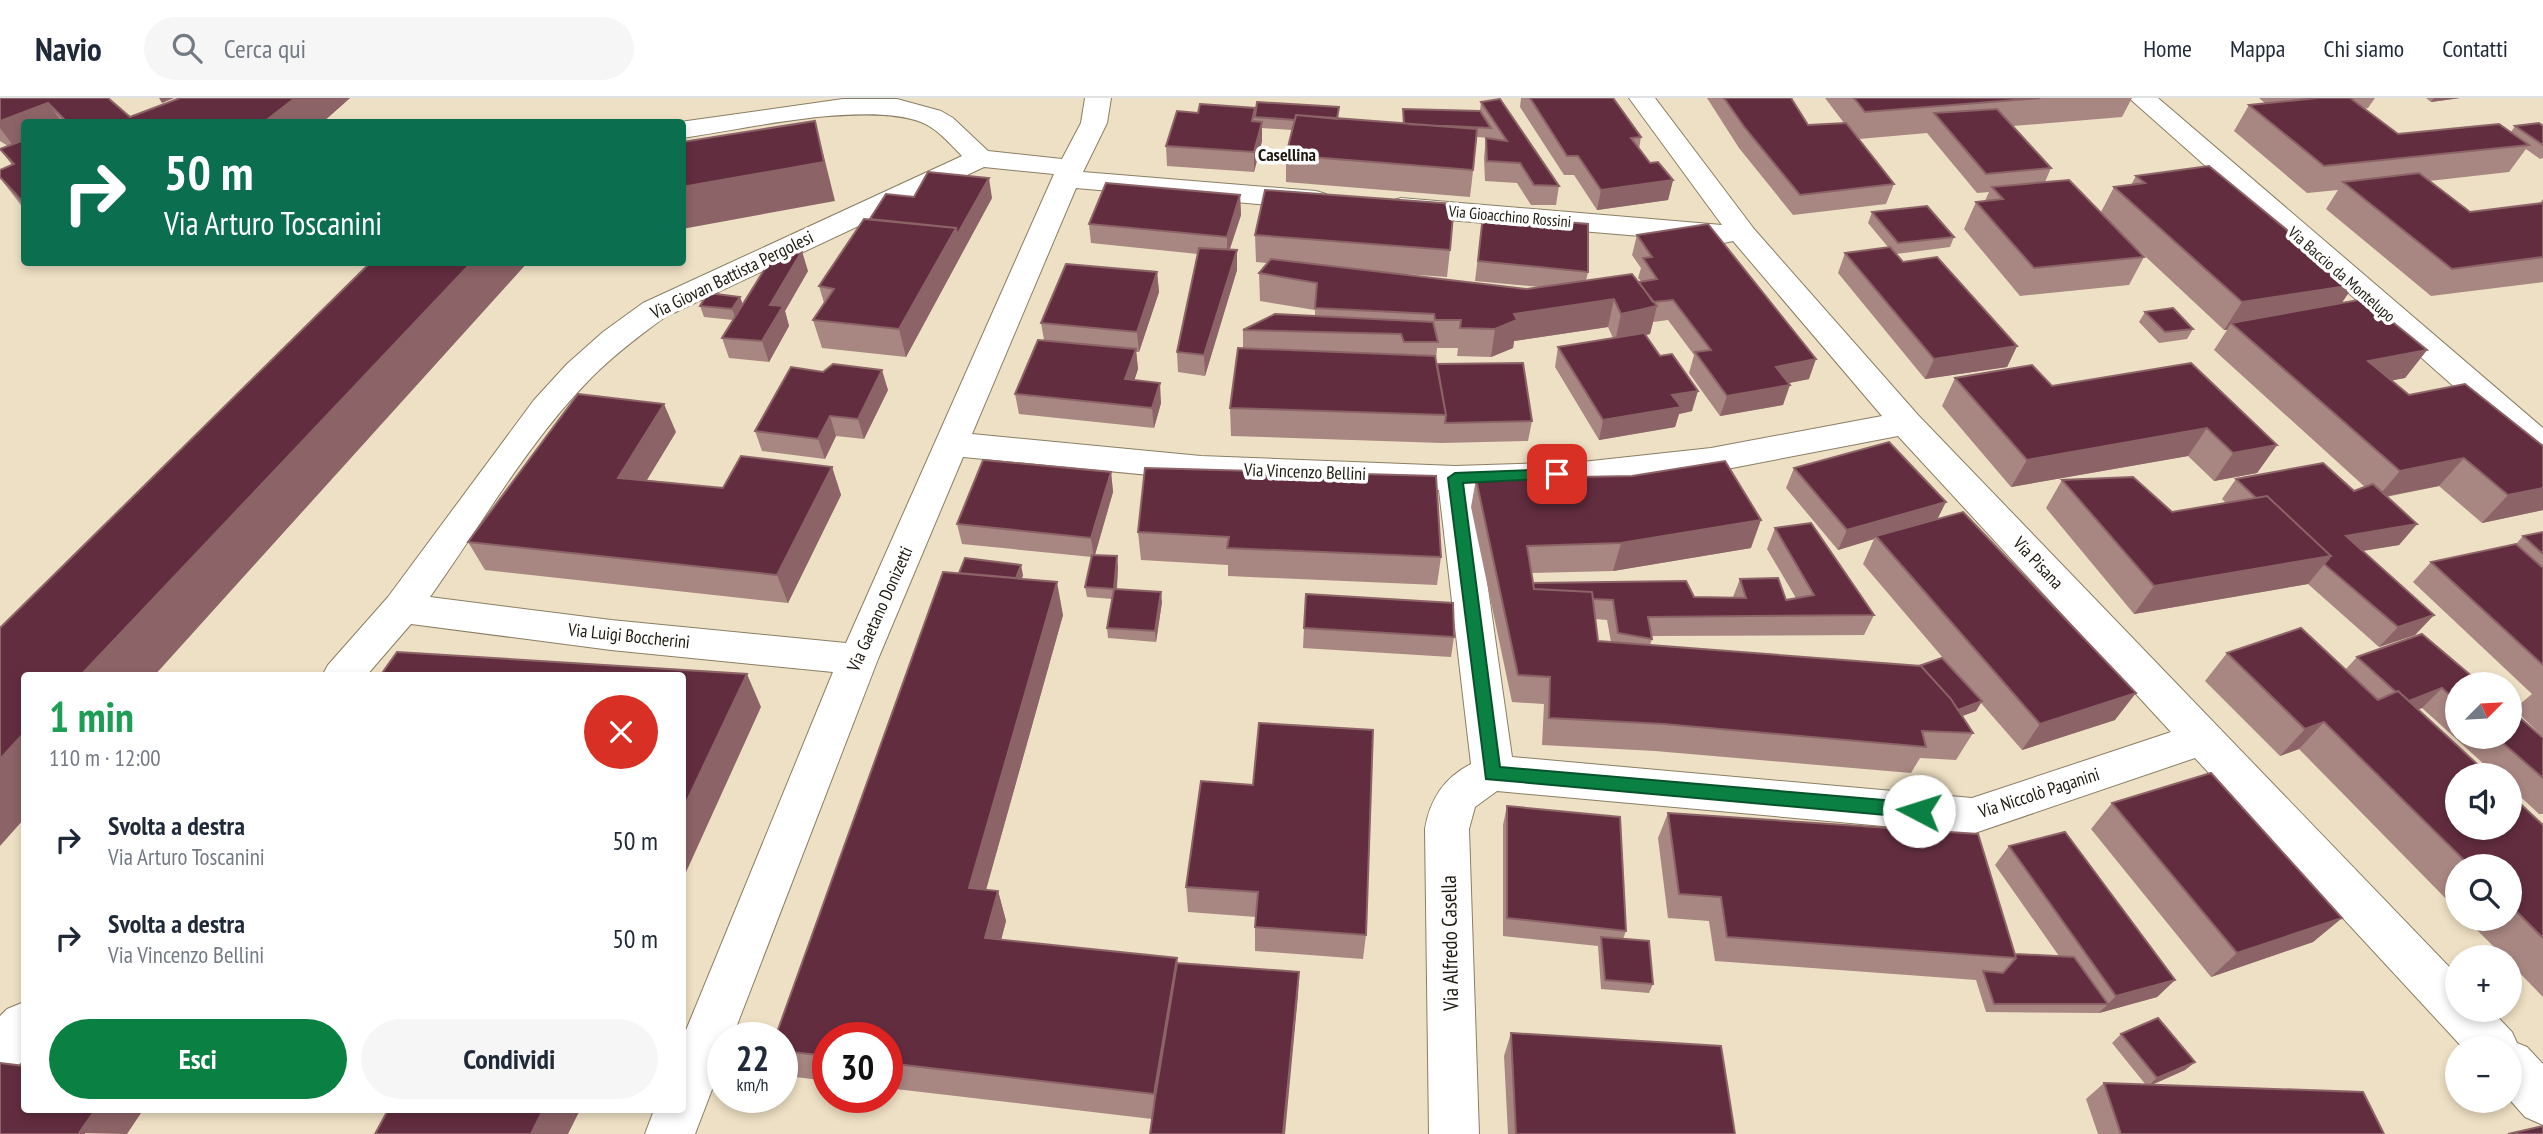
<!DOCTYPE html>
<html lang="it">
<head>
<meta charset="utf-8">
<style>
  body { margin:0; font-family:"PT Sans Narrow",sans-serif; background:#f6f6f7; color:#1f2937; height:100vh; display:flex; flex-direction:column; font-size:26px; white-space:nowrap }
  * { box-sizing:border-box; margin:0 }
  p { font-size:23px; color:#747a83 }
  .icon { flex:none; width:38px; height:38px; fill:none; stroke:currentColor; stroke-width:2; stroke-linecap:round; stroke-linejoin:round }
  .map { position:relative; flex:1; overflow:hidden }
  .details { position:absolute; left:21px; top:574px; width:665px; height:441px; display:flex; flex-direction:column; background:#fff; border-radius:7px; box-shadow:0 4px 10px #0003 }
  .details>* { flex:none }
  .top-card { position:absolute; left:21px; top:21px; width:665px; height:147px; border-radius:7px; box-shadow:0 4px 10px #0003; background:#0b6e4f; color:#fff; overflow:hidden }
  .needle { width:46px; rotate:66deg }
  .tools { position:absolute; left:2445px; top:574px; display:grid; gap:14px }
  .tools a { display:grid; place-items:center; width:77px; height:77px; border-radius:50%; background:#fff; box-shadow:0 4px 10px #0003; font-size:35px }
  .speed { position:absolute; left:707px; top:924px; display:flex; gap:14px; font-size:35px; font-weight:700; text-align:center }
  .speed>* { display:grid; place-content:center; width:91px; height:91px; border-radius:50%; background:#fff; box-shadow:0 4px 10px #0003; line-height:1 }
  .speed small { font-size:18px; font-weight:400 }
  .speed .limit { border:10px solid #d22; background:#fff; color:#111 }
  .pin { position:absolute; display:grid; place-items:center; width:60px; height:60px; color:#fff; margin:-30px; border-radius:14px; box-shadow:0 4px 10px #0006 }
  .me { position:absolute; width:77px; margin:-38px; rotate:275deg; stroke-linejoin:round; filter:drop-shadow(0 0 5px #0008) }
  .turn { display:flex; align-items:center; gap:24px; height:147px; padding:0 28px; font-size:32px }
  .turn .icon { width:91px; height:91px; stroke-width:2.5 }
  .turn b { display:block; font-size:49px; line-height:60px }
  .round { display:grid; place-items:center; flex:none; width:74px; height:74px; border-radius:37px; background:#f6f6f7 }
  .overview { display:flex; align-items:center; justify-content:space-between; height:119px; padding:0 28px }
  h1 { font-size:42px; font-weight:800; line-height:52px; color:#1e9e55 }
  .primary-button { display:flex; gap:14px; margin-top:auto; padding:14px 28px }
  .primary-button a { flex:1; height:80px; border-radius:42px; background:#0b8043; color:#fff; font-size:28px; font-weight:800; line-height:80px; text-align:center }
  .primary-button a+a { background:#f6f6f7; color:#1f2937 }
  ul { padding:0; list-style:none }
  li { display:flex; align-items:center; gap:21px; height:98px; padding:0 28px }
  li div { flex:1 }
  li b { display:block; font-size:26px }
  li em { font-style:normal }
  header { display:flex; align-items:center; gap:42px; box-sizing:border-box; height:98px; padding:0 35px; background:#fff; border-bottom:2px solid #e0e1e3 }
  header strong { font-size:33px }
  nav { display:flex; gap:38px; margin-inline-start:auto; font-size:24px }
  .search { width:490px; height:63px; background:#f6f6f7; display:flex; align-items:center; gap:18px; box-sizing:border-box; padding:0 24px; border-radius:38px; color:#747a83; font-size:26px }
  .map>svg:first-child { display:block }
</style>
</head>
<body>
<header>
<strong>Navio</strong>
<div class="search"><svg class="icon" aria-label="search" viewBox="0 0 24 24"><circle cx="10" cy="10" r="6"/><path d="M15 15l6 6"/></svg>Cerca qui</div>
<nav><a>Home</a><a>Mappa</a><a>Chi siamo</a><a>Contatti</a></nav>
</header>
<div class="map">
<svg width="2543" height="1036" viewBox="0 0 2543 1036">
  <rect width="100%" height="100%" fill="#eee0c4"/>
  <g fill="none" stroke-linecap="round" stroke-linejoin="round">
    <defs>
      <path id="street" d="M1085 0H1111L1107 25 1083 74 1316 93 1326 96 1330 102 1326 108 1316 111 1076 90 972 336 1201 358 1455 368 1582 364 1711 350 1882 318 1733 143 1724 145 1401 118 1391 115 1387 109 1391 103 1401 100 1722 127 1629 0H1655L1754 131 1918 317 2457 877V912H2491L2512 934 2517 945 2527 949 2543 966V1027L2525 1019 2510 1002V950H2463L2195 660 1972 736 1497 693 1475 709 1469 731 1479 1036H1429L1425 731C1430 701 1444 680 1471 666L1439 392 1201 382 963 359 878 561 732 940H723V963L695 1036H645L654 1012H682V942L833 574 611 552 411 526 366 578H322L328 567 388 499 534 302 567 266 603 234 643 205 962 58C950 46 937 30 921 24 865 3 744 31 682 40V24H680L843 1H897L941 13 953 20 988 53 1062 61 1081 25ZM984 69 1054 76 846 545 611 522 430 499C482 426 527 345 591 280 614 257 639 238 665 219ZM1898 338 2171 634 1972 700 1512 659 1474 392 1582 388 1711 374Z
        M24 904V961L17 969 0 975V918L7 911Z"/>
      <path id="secondary" d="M2129 0H2158L2543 330V361L2531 357Z"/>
    </defs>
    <use href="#street" stroke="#8a7e64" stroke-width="2"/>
    <use href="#secondary" stroke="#8a7e64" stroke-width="2"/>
    <use href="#street" fill="#fff" fill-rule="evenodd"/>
    <use href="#secondary" fill="#fff" fill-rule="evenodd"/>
  </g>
  <path fill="#a88682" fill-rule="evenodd" d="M0 0 130 19 180 0H350L323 24H24V111L0 80V72L12 67 0 51 8 48 0 43Z
    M1521 0H1613L1641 39 1639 51 1650 65 1673 82 1668 102 1597 112 1574 77H1564L1520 9Z
    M1707 0H1791L1808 27 1844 25 1825 0H2132L2122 19 2013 28 2051 70 2045 84 2101 114 2114 89 2131 87 2136 78 2341 205 2427 252 2405 280 2392 282 2409 297 2543 348V412L2482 425 2439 388 2386 399 2417 426 2399 447 2363 453 2434 517 2415 537 2379 549 2308 486 2134 516 2046 410 2062 382 2172 414 2226 405 2222 401 2236 381 2354 393 2365 389 2214 252 2227 232H2224L2132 146 2144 159 2129 187 2020 198 1964 131 1976 104 1985 103 1989 94 1977 95 1927 35 1859 41 1894 86 1886 106 1793 117 1739 50Z
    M2259 0H2375L2368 10 2364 11 2398 36 2511 34 2515 28H2543V60L2540 61 2526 51 2509 74 2429 83 2470 114 2540 105 2543 101V184L2431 198 2326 111 2338 92 2307 95 2234 33 2249 7 2265 5Z
    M2426 0H2460L2431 4Z
    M1481 4 1559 88 1556 107H1531L1517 85 1485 83 1484 60 1486 40 1490 41 1489 40 1477 39 1470 99 1286 84V57L1292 32 1262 30V43L1254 74 1167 68 1166 48 1255 19 1339 21 1403 26V11L1480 13Z
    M1240 97 1241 117 1230 151 1237 172 1205 278 1178 274 1177 254 1198 156 1091 145 1089 126Z
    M914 99 992 100 906 259 822 250 813 222 824 205 819 188 870 121Z
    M1872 114 1954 139 1950 149 1896 156 1903 164 2017 248 2007 269 1925 281 1838 175 1845 155 1888 149 1868 125Z
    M1483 117 1588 174 1586 183 1639 184 1641 183 1638 180 1641 170 1632 157 1637 137 1809 281 1789 285 1783 307 1720 318 1689 275 1694 257 1668 222 1653 224 1650 236 1645 237 1692 313 1679 316 1675 329 1599 342 1555 269 1558 249 1613 240 1608 229 1514 243 1513 250 1491 259 1457 258 1458 250H1437L1436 261 1437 266 1532 323 1528 343 1442 345 1231 338 1230 310 1243 250V232L1315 218V212L1260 203 1259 175 1267 165 1256 164 1255 137 1450 152 1447 179 1389 175 1527 191 1540 189 1475 183Z
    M808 173 785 213 789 228 769 264 729 260 722 240 733 222 704 219 700 208 743 206Z
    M1157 174 1159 194 1139 254H1136L1138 271 1134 282 1161 305 1154 330 1019 316 1015 296 1044 242 1041 225Z
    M2145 214 2193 231 2187 241 2159 245 2139 224Z
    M1955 280 2052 288 2277 347 2257 375 2214 383 2188 358 2011 389 1942 308Z
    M888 292 864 341 836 338 825 361 762 353 755 333Z
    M676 334 647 382 723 390 832 369 841 397 788 505 485 472 468 444Z
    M1145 370 1441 459 1437 487 1228 478V467L1141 462 1138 434Z
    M1794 370 1937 421 2115 622 2022 652 1981 605 1976 613 1962 618 1973 635 1956 662 1920 660 1911 675 1655 653 1542 647 1544 606 1512 604 1471 409 1476 381 1751 450 1613 473 1531 475 1533 485 1694 499H1733L1740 481 1786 502 1796 500 1767 451 1775 430 1874 517 1864 537 1652 538V541L1650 547 1955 574 1863 466 1874 441 1838 452 1786 390ZM1595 521 1607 522 1611 544 1598 543Z
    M1111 374 1113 394 1095 457 1118 469 1117 491 1162 504 1156 544 1108 540 1107 530 1112 501 1087 499 1085 489 1092 459 962 446 957 426Z
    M2543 434V639L2514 611 2532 596 2413 484 2431 464 2516 446 2523 438Z
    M959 475 1023 477 1022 481 1063 517 986 792 998 793 1006 823 1001 842 1177 860V865L1298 897 1152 1021 887 990V940H828V983L787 978 782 971V940Z
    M1304 530 1454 539 1451 559 1303 550Z
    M2227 555 2345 572 2357 559 2457 586V639L2543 640V716H2539L2510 689V677H2496L2422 610 2418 611 2543 727V899L2510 865V859H2504L2466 821H2510V768H2457V812L2299 651 2280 658 2205 583Z
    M1201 683 1366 837 1363 861 1255 853V829L1256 819 1188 814 1186 789Z
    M2112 705 2342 820 2313 844 2211 879 2091 731Z
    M1507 708 1626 833 1623 841 1653 886 1649 895 1601 891 1598 848 1503 838V727Z
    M1668 715 2015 856 2059 858 1995 767 2009 748 2175 882 2157 899 2099 915 1986 914 1976 882 1715 863 1709 823 1668 820 1658 740Z
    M1511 935 1735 1036H1508L1504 958Z
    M2121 936 2195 964 2185 972 2151 987 2384 1036H2098L2086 1001 2104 985 2146 987 2112 945Z"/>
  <path fill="#8c6367" d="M159 0H174L162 5Z
    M295 0H350L323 24H264Z
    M2434 0H2460L2431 4Z
    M48 5 62 24H24V55L20 57 0 30V23Z
    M815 23 835 103 682 131V89Z
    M1262 24V43L1254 74V54Z
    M989 80 992 100 906 259 899 231 956 130Z
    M1673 82 1668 102 1597 112 1601 92Z
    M1240 97 1241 117 1227 159V139Z
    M1237 152V172L1205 278 1204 257Z
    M802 153 808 173 785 213 789 228 769 264 762 243 770 207Z
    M472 164H528L154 578H80Z
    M1157 174 1159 194 1139 254 1137 234Z
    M2354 187 2335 215 2231 225 2227 232H2224L2242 204Z
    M740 199 744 209 736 222 732 211Z
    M1614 201 1608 229 1514 243 1513 250 1491 259 1495 231 1514 216Z
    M1657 208 1650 236 1615 244 1621 216Z
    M2017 248 2007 269 1925 281 1934 261Z
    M1136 251 1138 271 1128 302 1125 281Z
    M2427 252 2405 280 2347 291 2368 263Z
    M1816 261 1809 281 1769 289 1776 269Z
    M882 272 888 292 864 341 858 321Z
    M1160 285 1161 305 1154 330 1152 310Z
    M1790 287 1783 307 1720 318 1727 298Z
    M1698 293 1692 313 1679 316 1675 329 1599 342 1603 322 1672 297Z
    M664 306 676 334 631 408 618 380Z
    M830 318 836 338 825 361 818 341Z
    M2207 330 2188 358 2011 389 2027 362Z
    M2277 347 2257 375 2214 383 2233 355Z
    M2464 360 2439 388 2377 400 2400 373Z
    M832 369 841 397 788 505 777 477Z
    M1111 374 1113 394 1094 460 1091 440Z
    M2543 390V412L2482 425 2508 397Z
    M1946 404 1936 424 1876 438 1874 441 1838 452 1847 432Z
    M1761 422 1751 450 1613 473 1621 445Z
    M2417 426 2399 447 2330 458 2346 438Z
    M1117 458 1118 469 1116 502 1114 491Z
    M2331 458 2308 486 2134 516 2154 488Z
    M1021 467 1023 477 1018 492 1015 482Z
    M1057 484 1063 517 978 820 969 790Z
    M1161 494 1162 504 1156 544 1155 533Z
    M2434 517 2415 537 2379 549 2398 529Z
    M747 576 761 609 682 783V713Z
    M2442 590 2422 610 2388 623 2407 603Z
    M2136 595 2115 622 2022 652 2040 626Z
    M1982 603 1976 613 1935 628 1941 618Z
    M2324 624 2299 651 2280 658 2305 631Z
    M24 635V721L0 748V661Z
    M998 793 1006 823 994 869 985 840Z
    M2342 820 2313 844 2211 879 2237 855Z
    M1177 860 1180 889 1158 1021 1154 996Z
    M1299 874 1298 897 1285 1036H1283Z
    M2175 882 2157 899 2099 915 2116 898Z
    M2195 964 2185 972 2147 989 2157 980Z
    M95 1012H143L127 1036 79 1035Z
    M543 1012H580L568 1036H531Z"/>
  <path fill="#622d3f" stroke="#8c6367" stroke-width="2" d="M0 0H108L130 19 180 0H295L264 24H67L48 5 0 23Z
    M1530 0H1613L1641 39 1631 40 1650 65 1658 64 1673 82 1601 92 1578 58H1567Z
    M1724 0H1791L1808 27 1846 25 1894 86 1800 97 1745 30Z
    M1854 0H2040L1865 14Z
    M2318 0H2350L2398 36 2499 26 2529 47 2324 68 2249 7Z
    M1500 1 1559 88 1534 87 1520 65 1487 63 1486 40 1507 43 1481 4Z
    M1257 4 1339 9 1337 21 1296 17 1295 22 1255 19Z
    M1200 6 1255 10 1252 23 1262 24 1254 54 1166 48 1177 13 1198 15Z
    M1403 11 1480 13 1491 30 1404 26Z
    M1997 11 2051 70 1986 76 1934 15Z
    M1296 17 1477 31 1473 72 1286 57Z
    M815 23 824 64 682 89V44Z
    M2539 25 2543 28V47L2515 28Z
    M24 42V105L0 79V72L14 66 0 51Z
    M2209 68 2354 187 2242 204 2114 89 2145 85 2136 78Z
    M928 74 989 80 957 137 956 130 870 121 886 96 914 99Z
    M2419 75 2470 114 2543 105V159L2452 171 2343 84Z
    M2069 82 2144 159 2034 170 1976 104 2003 101 1992 89Z
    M1106 85 1240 97 1227 139 1089 126Z
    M1265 92 1454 106 1450 152 1255 137Z
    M1927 108 1954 139 1898 145 1872 114Z
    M1483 117 1588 126V174L1478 163Z
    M864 121 956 130 899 231 813 222 834 191 819 188Z
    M1708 126 1816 261 1776 269 1790 287 1727 298 1695 254 1711 252 1673 202 1653 204 1639 184 1657 181 1643 160 1652 159 1637 137Z
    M1890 149 1903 164 1937 159 2017 248 1934 261 1845 155Z
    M1199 150 1237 152 1204 257 1177 254Z
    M777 151 802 153 770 207 783 208 762 243 722 240Z
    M1271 161 1527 191 1632 176 1657 208 1621 216 1614 201 1514 216 1517 222 1495 231 1460 230 1461 222H1435L1434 216 1315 210 1317 185 1259 175Z
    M371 164H472L80 578H24V635L0 661V530Z
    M1066 166 1157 174 1137 234 1041 225Z
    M708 195 740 199 732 211 700 208Z
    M2364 201 2427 252 2368 263 2409 297 2465 286 2543 348V390L2508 397 2464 360 2400 373 2231 225Z
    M2173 210 2193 231 2165 234 2145 214Z
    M1275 216 1433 224 1438 244H1404L1401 236 1243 232Z
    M1644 235 1660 258 1672 256 1698 293 1672 297 1681 309 1603 322 1558 249Z
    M1038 242 1136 251 1125 281 1160 285 1152 310 1015 296Z
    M1238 250 1435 258 1446 317 1230 310Z
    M1523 265 1532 323 1445 325 1446 317 1437 266Z
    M2191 265 2277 347 2233 355 2207 330 2027 362 1955 280 2032 267 2052 288Z
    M833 266 882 272 858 321 830 318 818 341 755 333 791 269 823 274Z
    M578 296 664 306 618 380 723 390 741 358 832 369 777 477 468 444Z
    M1889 344 1946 404 1847 432 1794 370Z
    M983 362 1111 374 1091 440 957 426Z
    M1725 363 1761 422 1621 445 1527 448 1534 491 1592 494 1598 543 1921 568 1951 601 1973 635 1922 633 1926 649 1664 626 1549 620 1550 579 1518 577 1476 381 1632 378Z
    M2323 365 2354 393 2373 386 2417 426 2346 438 2434 517 2398 529 2324 466 2331 458 2267 398 2256 400 2236 381Z
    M1145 370 1436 378 1441 459 1227 450 1229 439 1138 434Z
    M2133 379 2172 414 2267 398 2331 458 2154 488 2062 382Z
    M1963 414 2136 595 2040 626 1876 438Z
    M1811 425 1874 517 1648 519 1652 541 1618 535 1613 502 1593 501 1592 494 1534 491 1533 485 1686 483 1694 499 1746 500 1740 481 1778 480 1786 502 1814 497 1775 430Z
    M2543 434V456L2523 438Z
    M2516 446 2543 470V567L2431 464Z
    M1092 457 1117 458 1114 491 1085 489Z
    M965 460 1021 467 1016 480 959 475Z
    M943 474 1057 484 969 790 998 793 985 840 1177 860 1154 996 887 965V940H828V958L782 953V940H775Z
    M1114 491 1161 494 1155 533 1107 530Z
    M1306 496 1453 505 1454 539 1304 530Z
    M2301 530 2378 602 2398 593 2489 677H2457V730H2510V696L2543 727V840L2510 807V768H2470L2324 624 2305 631 2227 555Z
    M2422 536 2481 586H2457V604L2442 590 2409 603 2398 593 2396 594 2357 559Z
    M397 554 747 576 682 713V578H380Z
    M1942 560 1982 603 1958 612 1951 601 1921 568H1919Z
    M2510 611 2543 640V680L2496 639H2510Z
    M1259 625 1373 632 1366 837 1255 829 1258 794 1186 789 1201 683 1253 687Z
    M2211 675 2342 820 2237 855 2112 705Z
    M1507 708 1620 719 1626 833 1507 820Z
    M1668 715 1978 736 2016 860 1727 839 1721 799 1679 796Z
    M2065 734 2175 882 2116 898 2009 748Z
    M1601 839 1649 843 1653 886 1605 882Z
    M2015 856 2074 859 2108 906H1994L1983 873 2003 875 2016 860Z
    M1177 865 1299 874 1283 1036H1150L1155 1000Z
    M2158 920 2195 964 2157 980 2121 936Z
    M1511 935 1721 948 1735 1036H1516Z
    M0 965 24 968V1012H95L79 1035 85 1036H0Z
    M2104 985 2363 994 2384 1036H2121Z
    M388 1012H543L531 1036H375Z
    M2543 1028V1036H2508Z"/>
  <path fill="#0b8043" stroke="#07532c" stroke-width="2" d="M1557 371 1562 373 1564 376 1562 380 1463 385 1500 669 1919 705 1925 708 1928 713 1925 718 1919 720 1486 681 1448 380 1455 375Z"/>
  <g text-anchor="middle" stroke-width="7" stroke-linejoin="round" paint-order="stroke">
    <g font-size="16" fill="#1e1a10" stroke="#fff">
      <text transform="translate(1510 118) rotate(5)" y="6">Via Gioacchino Rossini</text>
      <text transform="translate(2342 176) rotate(41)" y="6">Via Baccio da Montelupo</text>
    </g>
    <g font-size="18" font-weight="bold" fill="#1e1a10" stroke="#fff">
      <text x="1287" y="63">Casellina</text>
    </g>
    <g font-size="18" fill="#1e1a10" stroke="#fff">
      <text transform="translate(732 177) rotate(-26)" y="6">Via Giovan Battista Pergolesi</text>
      <text transform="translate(1305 374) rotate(2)" y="6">Via Vincenzo Bellini</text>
      <text transform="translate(2038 465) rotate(47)" y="6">Via Pisana</text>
      <text transform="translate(880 511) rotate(-66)" y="6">Via Gaetano Donizetti</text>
      <text transform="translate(629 538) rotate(6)" y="6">Via Luigi Boccherini</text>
      <text transform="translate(2039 695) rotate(-18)" y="6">Via Niccolò Paganini</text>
    </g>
    <g font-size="21" fill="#1e1a10" stroke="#fff">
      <text transform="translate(1450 845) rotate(-91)" y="7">Via Alfredo Casella</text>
    </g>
  </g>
</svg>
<div class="tools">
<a><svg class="needle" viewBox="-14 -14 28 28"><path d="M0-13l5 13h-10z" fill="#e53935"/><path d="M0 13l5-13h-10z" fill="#747a83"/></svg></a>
<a><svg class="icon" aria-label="sound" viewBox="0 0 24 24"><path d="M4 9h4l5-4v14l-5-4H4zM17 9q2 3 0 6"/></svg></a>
<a><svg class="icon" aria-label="search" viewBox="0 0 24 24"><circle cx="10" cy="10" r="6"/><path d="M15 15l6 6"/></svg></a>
<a>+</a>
<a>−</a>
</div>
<div class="speed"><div>22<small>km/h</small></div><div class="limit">30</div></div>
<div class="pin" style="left:1557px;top:376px;background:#d93025"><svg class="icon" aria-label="arrive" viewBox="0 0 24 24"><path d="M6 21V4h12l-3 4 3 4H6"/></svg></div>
<svg class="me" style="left:1919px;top:713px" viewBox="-20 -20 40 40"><circle r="19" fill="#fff"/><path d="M0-13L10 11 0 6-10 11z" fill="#0b8043"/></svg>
<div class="top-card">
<div class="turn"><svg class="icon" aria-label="right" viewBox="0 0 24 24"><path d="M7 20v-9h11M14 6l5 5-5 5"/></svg><div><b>50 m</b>Via Arturo Toscanini</div></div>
</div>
<section class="details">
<div class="overview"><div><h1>1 min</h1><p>110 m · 12:00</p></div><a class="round" style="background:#d93025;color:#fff"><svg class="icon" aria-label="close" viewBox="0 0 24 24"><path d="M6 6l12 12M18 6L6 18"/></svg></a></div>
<ul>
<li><svg class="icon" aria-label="right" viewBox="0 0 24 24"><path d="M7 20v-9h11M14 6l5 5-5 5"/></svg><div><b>Svolta a destra</b><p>Via Arturo Toscanini</p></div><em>50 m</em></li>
<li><svg class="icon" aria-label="right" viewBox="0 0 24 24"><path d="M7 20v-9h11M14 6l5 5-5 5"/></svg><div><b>Svolta a destra</b><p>Via Vincenzo Bellini</p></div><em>50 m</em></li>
</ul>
<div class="primary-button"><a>Esci</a><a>Condividi</a></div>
</section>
</div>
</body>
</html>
